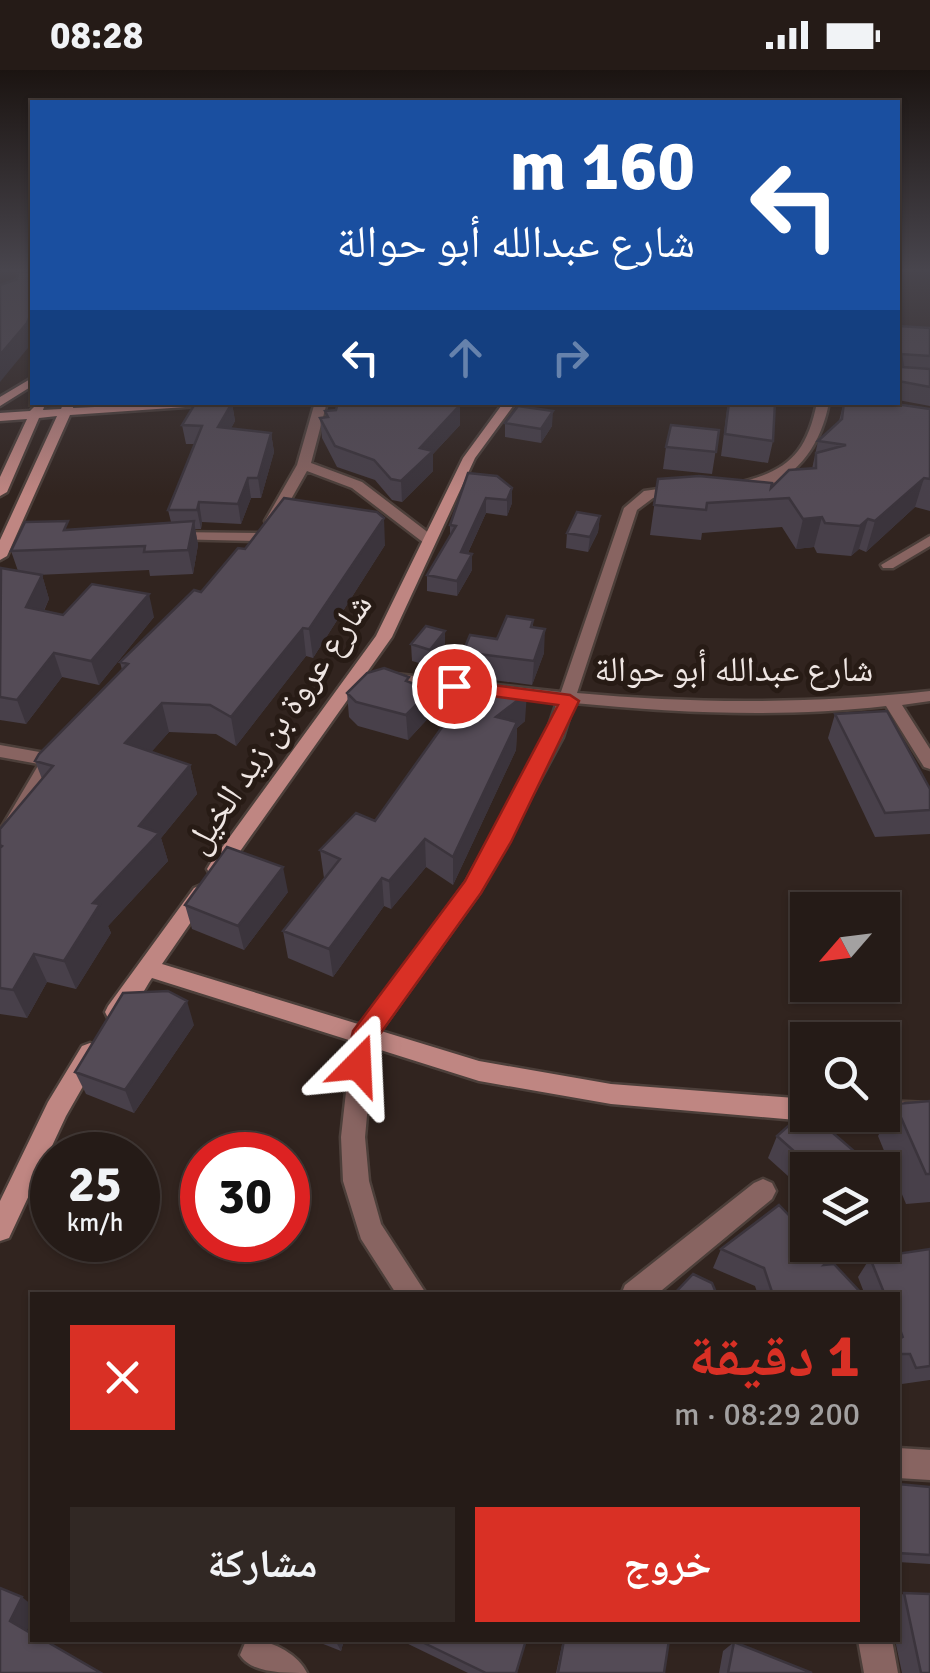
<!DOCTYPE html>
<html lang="ar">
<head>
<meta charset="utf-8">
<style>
  body { margin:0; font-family:Signika,"Noto Naskh Arabic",sans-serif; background:#312824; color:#f1f3f6; direction:rtl; height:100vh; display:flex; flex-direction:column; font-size:38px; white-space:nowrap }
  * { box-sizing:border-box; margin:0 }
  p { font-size:32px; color:#a3a1a1 }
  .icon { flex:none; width:55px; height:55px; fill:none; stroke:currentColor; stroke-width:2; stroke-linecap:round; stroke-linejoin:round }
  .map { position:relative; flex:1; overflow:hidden; direction:ltr }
  .drawer { position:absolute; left:30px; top:1222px; width:870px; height:350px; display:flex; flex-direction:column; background:#251b17; border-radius:0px; box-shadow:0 2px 8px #0004,0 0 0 2px #423936; direction:rtl }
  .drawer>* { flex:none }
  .top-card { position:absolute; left:30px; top:30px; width:870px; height:305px; border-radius:0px; box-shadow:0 2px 8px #0004,0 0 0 2px #423936; direction:rtl; background:#1a4fa0; color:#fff; overflow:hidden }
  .needle { width:65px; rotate:242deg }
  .buttons { position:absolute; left:790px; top:822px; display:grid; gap:20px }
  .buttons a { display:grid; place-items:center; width:110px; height:110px; border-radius:0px; background:#251b17; box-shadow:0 2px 8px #0004,0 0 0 2px #423936; font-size:50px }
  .speed { position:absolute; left:30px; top:1062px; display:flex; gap:20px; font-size:50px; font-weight:700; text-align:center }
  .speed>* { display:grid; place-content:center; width:130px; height:130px; border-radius:50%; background:#251b17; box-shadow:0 2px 8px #0004,0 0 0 2px #423936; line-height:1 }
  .speed small { font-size:25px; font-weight:400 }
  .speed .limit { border:15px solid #d22; background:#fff; color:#111 }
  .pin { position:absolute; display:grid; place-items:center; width:85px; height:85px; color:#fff; margin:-42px; border:5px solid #fff; border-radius:50%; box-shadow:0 2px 10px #0007 }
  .me { position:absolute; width:110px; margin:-55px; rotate:21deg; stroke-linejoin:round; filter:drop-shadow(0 0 8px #0008) }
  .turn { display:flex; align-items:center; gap:35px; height:210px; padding:0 40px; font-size:45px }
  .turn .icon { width:130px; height:130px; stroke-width:2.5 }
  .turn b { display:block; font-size:70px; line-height:85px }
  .lanes { display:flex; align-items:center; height:95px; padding:0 40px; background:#0003; justify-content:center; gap:50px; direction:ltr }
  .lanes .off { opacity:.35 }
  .round { display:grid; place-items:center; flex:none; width:105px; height:105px; border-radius:0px; background:#312824 }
  .summary { display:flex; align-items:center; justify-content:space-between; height:170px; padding:0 40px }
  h1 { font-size:60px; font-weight:700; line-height:75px; color:#d93025 }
  .primary-button { display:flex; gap:20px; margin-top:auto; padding:20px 40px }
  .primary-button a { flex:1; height:115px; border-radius:0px; background:#d93025; color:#fff; font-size:40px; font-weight:700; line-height:115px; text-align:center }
  .primary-button a+a { background:#312824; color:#f1f3f6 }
  .status { display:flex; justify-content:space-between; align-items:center; height:70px; padding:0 50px; background:#251b17; direction:ltr }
  .status svg { height:28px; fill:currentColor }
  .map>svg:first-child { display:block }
</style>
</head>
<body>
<div class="status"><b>08:28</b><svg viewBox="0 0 49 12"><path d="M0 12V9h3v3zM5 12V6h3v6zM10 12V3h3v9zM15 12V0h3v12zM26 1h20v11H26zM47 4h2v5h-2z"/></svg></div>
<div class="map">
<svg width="930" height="1603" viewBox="0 0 930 1603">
  <rect width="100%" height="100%" fill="#31241f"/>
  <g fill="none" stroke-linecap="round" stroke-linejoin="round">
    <defs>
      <path id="street" d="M315 332H327L311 393 362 412 434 467V473H424L352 418 307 401 277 454H267L265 451 297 395Z
        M817 332H829C820 383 785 425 729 421V415C783 403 806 389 817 332Z
        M680 416 685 417V423L653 428 637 440 577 623C695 634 812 634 930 621V631L902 635 930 679V699L924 697 886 636C783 648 677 643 574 633L563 667 480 822 374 970 365 1067 369 1111 381 1154 427 1225H397L361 1169 343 1111 341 1067 352 968 466 812 545 667 557 632 386 613 378 608 386 603 561 622 624 438 644 421Z
        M173 462 259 463 266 467 259 471 168 469 166 466Z
        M930 466V476L893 498H883L881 495Z
        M0 675 45 683 54 678 63 684 7 782 0 784V760L39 694 0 687Z
        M763 1109 772 1113 776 1121 772 1129 656 1225H621L625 1215 754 1113Z
        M898 1378 930 1380V1410L898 1408Z
        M253 1570C273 1571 299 1585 307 1603 282 1603 251 1603 240 1585L245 1573Z
        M858 1570H892L898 1603H864Z"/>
      <path id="secondary" d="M32 308V316L0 336V327Z
        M64 332H74L73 338 206 332 200 336 70 345 7 486 0 490V470L57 346 39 348 7 422 0 426V407L27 349 0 351V343L30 341 38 333 44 337 43 340 61 339Z
        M504 332H516L475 388 392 567 224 804H210L207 799 210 794 376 566 463 388Z
        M201 815 208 818 211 823 162 894 479 991 611 1014 808 1029V1045H818L808 1051 611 1034 479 1011 152 908C141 924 129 954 108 948L105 942 108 936 194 818Z
        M90 973 98 976 102 983 66 1046 9 1168 0 1171V1131L48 1032 82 976Z
        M882 1031 930 1033V1055L873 1050 871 1045H882Z"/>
    </defs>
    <use href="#street" stroke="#4c3f3a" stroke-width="5"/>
    <use href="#secondary" stroke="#4c3f3a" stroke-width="5"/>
    <use href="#street" fill="#886461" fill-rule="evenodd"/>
    <use href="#secondary" fill="#bf8682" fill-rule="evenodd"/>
  </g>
  <path fill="#48404a" d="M898 256 930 258V336L898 330Z
    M728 332H775L773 371 768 393 721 386Z
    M844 332 930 339V441L915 437 866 482 859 479 851 486 817 483 814 477 796 479 782 457 702 463 701 470 650 465 658 409 771 418 812 399 818 371 839 351Z
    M232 333 235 351 231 358 271 363 274 382 261 428H251L241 454 202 452 201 459H195L198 475 193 504 150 506 149 500 37 505H42L49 529 44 541 63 545 154 547 99 615 62 607 26 654 0 650V500L18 501 11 481 70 459 171 452 168 440 194 374H186L182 355Z
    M460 335V355L433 384V401L402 432 392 430 375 410 337 397 322 368 320 348 326 347 325 341Z
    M505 353 552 356 541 373 505 367Z
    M719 360 712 404 663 399 666 377Z
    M468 403 512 418V433L507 446 486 443 468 483 472 500 457 526 427 521V505L450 467V455Z
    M600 446 598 462 588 482 566 478 567 463Z
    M385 475 313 588 306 586 236 676 216 664 169 662 151 682 190 695 197 724 161 768 168 791 108 856 111 863 76 919 47 912 27 948 0 944V759L42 709 35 691 122 600 120 592 201 522 245 479Z
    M533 550V557L544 583 532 615 463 606V582L497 569Z
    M411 574 445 577 430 596 412 591Z
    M409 612 432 644 408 670 358 656 349 647 347 623Z
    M452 630 525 651 517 658 516 680 453 815 426 797 391 839 384 836 333 907 288 888 283 861 324 808 320 780 375 751 452 643Z
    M835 644 930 719V764L875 767 828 668Z
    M288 822 244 880 192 859 185 835Z
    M194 955 134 1043 86 1024 75 1002Z
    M930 1031V1132L906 1134 878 1066 895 1034Z
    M777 1066 876 1100H808V1124L768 1088Z
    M721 1179 827 1195 863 1225H758L755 1216 713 1198Z
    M930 1179V1310L902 1314 898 1303V1225H865L858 1207 870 1188Z
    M898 1414 930 1417V1494L898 1492Z
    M904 1523 930 1603H902L895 1570H898V1528Z
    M313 1570H344L341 1581Z
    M400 1570H526L517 1603H468Z
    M563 1570H669L664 1603H556Z
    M734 1572 812 1603H719L723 1581Z"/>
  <path fill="#3b343c" d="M32 241V273L0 312V285Z
    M232 333 235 351 222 376 218 357Z
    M460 335V355L433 384V401L402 432 401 411 420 378Z
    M553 341 552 356 541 373V359Z
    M271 363 274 382 261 428 258 408Z
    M248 408 251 428 241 454 238 434Z
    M924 408 915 437 866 482 875 451Z
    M512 418V433L507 446V430Z
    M486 428V443L461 498V482Z
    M199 432 202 452 201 459 197 440Z
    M600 446 598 462 588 482 590 467Z
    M822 447 814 477 796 479 803 449Z
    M384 448 385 475 313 588 309 559Z
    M868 449 859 479 851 486 860 456Z
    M194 451 198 475 193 504 188 480Z
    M472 484V500L457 526V511Z
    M42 505 49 529 34 561 26 537Z
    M149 524 154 547 99 615 91 591Z
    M303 558 306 586 236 676 231 647Z
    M545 559 544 583 532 615 534 591Z
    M445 561V577L430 596V580Z
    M54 583 62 607 26 654 17 630Z
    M431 620 432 644 408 670 406 645Z
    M527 623 525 651 517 658 516 680 453 815V787L496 647Z
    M162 633 169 662 134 702 125 673Z
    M190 695 197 724 161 768 168 791 108 856 111 863 76 919 64 891 93 833 139 756Z
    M425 769 426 797 391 839 389 811Z
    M283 797 288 822 244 880 238 856Z
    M382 808 384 836 333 907 329 879Z
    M34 884 47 912 27 948 13 920Z
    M187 931 194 955 134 1043 125 1020Z
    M900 1121 887 1142 882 1147V1139Z
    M22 1527 32 1535V1549L27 1561 10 1551Z
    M336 1570H344L341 1581 336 1572Z"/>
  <path fill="#544b56" stroke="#3b343c" stroke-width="2.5" d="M18 202H32L29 208 32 209V241L27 253 0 285V215L17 209Z
    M898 256 930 258V286L901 284 903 297 930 299V317L898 311Z
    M196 332 232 333 218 357 271 363 258 408H248L238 434 199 432 197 440H168L202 356 182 355Z
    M338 332H459L460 335 420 378 433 381 401 411 391 409 374 390 335 376 320 348 328 347 325 341 336 340Z
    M729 332H775L773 371 725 364Z
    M844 332H882L930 339V409L924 408 875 451 868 449 860 456 825 453 822 447 803 449 789 428 707 433 706 440 654 435 658 409 699 406 772 413 771 418 789 400 816 398V383L846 375 818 371 842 349Z
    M518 336 553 341 541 359 505 353Z
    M671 355 719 360 716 382 666 377Z
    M468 403 497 406 512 418 507 430 486 428 461 482 472 484 457 511 427 505 456 456 450 455Z
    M284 428 377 442 384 448 309 559 303 558 231 647 210 635 162 633 125 673 190 695 139 756 159 763 93 833 100 834 64 891 34 884 13 920 0 918V778L2 776 0 775V759L53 696 35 691 39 684 128 594 120 592 194 520 201 522 238 478 245 479Z
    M577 442 600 446 590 467 567 463Z
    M68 451 64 460 194 451 188 480 144 482 145 476 11 481 25 452Z
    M1 498 42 505 26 537 63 545 92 514 149 524 91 591 54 583 17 630 0 627Z
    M507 546 533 550 531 557 545 559 534 591 463 582 470 565 497 569Z
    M426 556 445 561 430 580 411 574Z
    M384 598 409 607 406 611 431 620 406 645 356 632 347 623 367 603Z
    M464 609 527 623 496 647 517 652 453 787 425 769 389 811 382 808 329 879 283 861 340 789 320 780 356 743 375 751 460 632 452 630Z
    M887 641 930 719V740L885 743 835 644Z
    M227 777 283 797 238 856 185 835Z
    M168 921 187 931 125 1020 75 1002 123 923Z
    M930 1031V1104H926L895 1034Z
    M806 1040 808 1045H812L876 1100H815L777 1066Z
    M882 1106 900 1121 882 1139Z
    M779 1135 808 1165V1175H817L830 1189 824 1195 834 1194 863 1225H773L764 1198 721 1179Z
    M930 1179V1296L916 1298 910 1284H898V1261L903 1268 898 1254V1225H885L870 1188Z
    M693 1204 712 1213 717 1225H673Z
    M898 1414 930 1417V1485L898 1483Z
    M0 1518 22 1527 10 1551 32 1564V1570H44L101 1603H0Z
    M904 1523 930 1524V1603H921Z
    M418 1570H526L516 1603H486Z
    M564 1570H669L664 1603H558Z
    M734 1572 812 1603H728Z"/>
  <linearGradient id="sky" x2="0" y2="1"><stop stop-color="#1b1411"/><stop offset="0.47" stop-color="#48454d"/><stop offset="1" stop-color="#48454d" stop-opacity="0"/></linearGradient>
  <rect width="930" height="426" fill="url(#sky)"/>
  <path fill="#d93025" stroke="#8d1f18" stroke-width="2.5" d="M454 610 570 625 579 631 511 772 481 823 375 971 368 1003H349L345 995 353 961 465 811 558 635 448 620V611Z"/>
  <g text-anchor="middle" stroke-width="10" stroke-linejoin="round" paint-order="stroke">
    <g font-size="35" fill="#efe6e3" stroke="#271b15">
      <text x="734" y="611">شارع عبدالله أبو حوالة</text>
      <text transform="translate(278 653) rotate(-56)" y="12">شارع عروة بن زيد الخيل</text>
    </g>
  </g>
</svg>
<div class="buttons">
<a><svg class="needle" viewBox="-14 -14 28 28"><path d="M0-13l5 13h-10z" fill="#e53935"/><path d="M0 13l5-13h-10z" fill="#a3a1a1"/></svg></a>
<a><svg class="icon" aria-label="search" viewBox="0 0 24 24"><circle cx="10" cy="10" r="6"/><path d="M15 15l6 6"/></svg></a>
<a><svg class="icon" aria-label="layers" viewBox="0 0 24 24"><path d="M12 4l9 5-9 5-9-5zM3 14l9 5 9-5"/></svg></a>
</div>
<div class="speed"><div>25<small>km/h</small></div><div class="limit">30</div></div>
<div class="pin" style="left:454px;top:616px;background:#d93025"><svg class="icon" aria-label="arrive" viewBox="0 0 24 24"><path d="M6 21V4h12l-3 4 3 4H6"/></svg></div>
<svg class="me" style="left:358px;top:995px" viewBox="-20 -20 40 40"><path d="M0-17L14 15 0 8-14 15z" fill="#d93025" stroke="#fff" stroke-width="4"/></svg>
<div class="top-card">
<div class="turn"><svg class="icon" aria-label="left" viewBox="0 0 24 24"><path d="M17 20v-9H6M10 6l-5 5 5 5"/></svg><div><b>160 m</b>شارع عبدالله أبو حوالة</div></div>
<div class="lanes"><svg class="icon" aria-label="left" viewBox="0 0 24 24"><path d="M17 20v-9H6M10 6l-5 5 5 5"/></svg><svg class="icon off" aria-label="ahead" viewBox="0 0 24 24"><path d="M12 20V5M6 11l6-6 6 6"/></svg><svg class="icon off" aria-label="right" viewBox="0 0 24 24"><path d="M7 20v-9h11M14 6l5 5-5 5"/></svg></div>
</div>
<section class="drawer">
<div class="summary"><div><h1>1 دقيقة</h1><p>200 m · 08:29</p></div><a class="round" style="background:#d93025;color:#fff"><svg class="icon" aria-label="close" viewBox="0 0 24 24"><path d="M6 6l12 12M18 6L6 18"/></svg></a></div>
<div class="primary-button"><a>خروج</a><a>مشاركة</a></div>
</section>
</div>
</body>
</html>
